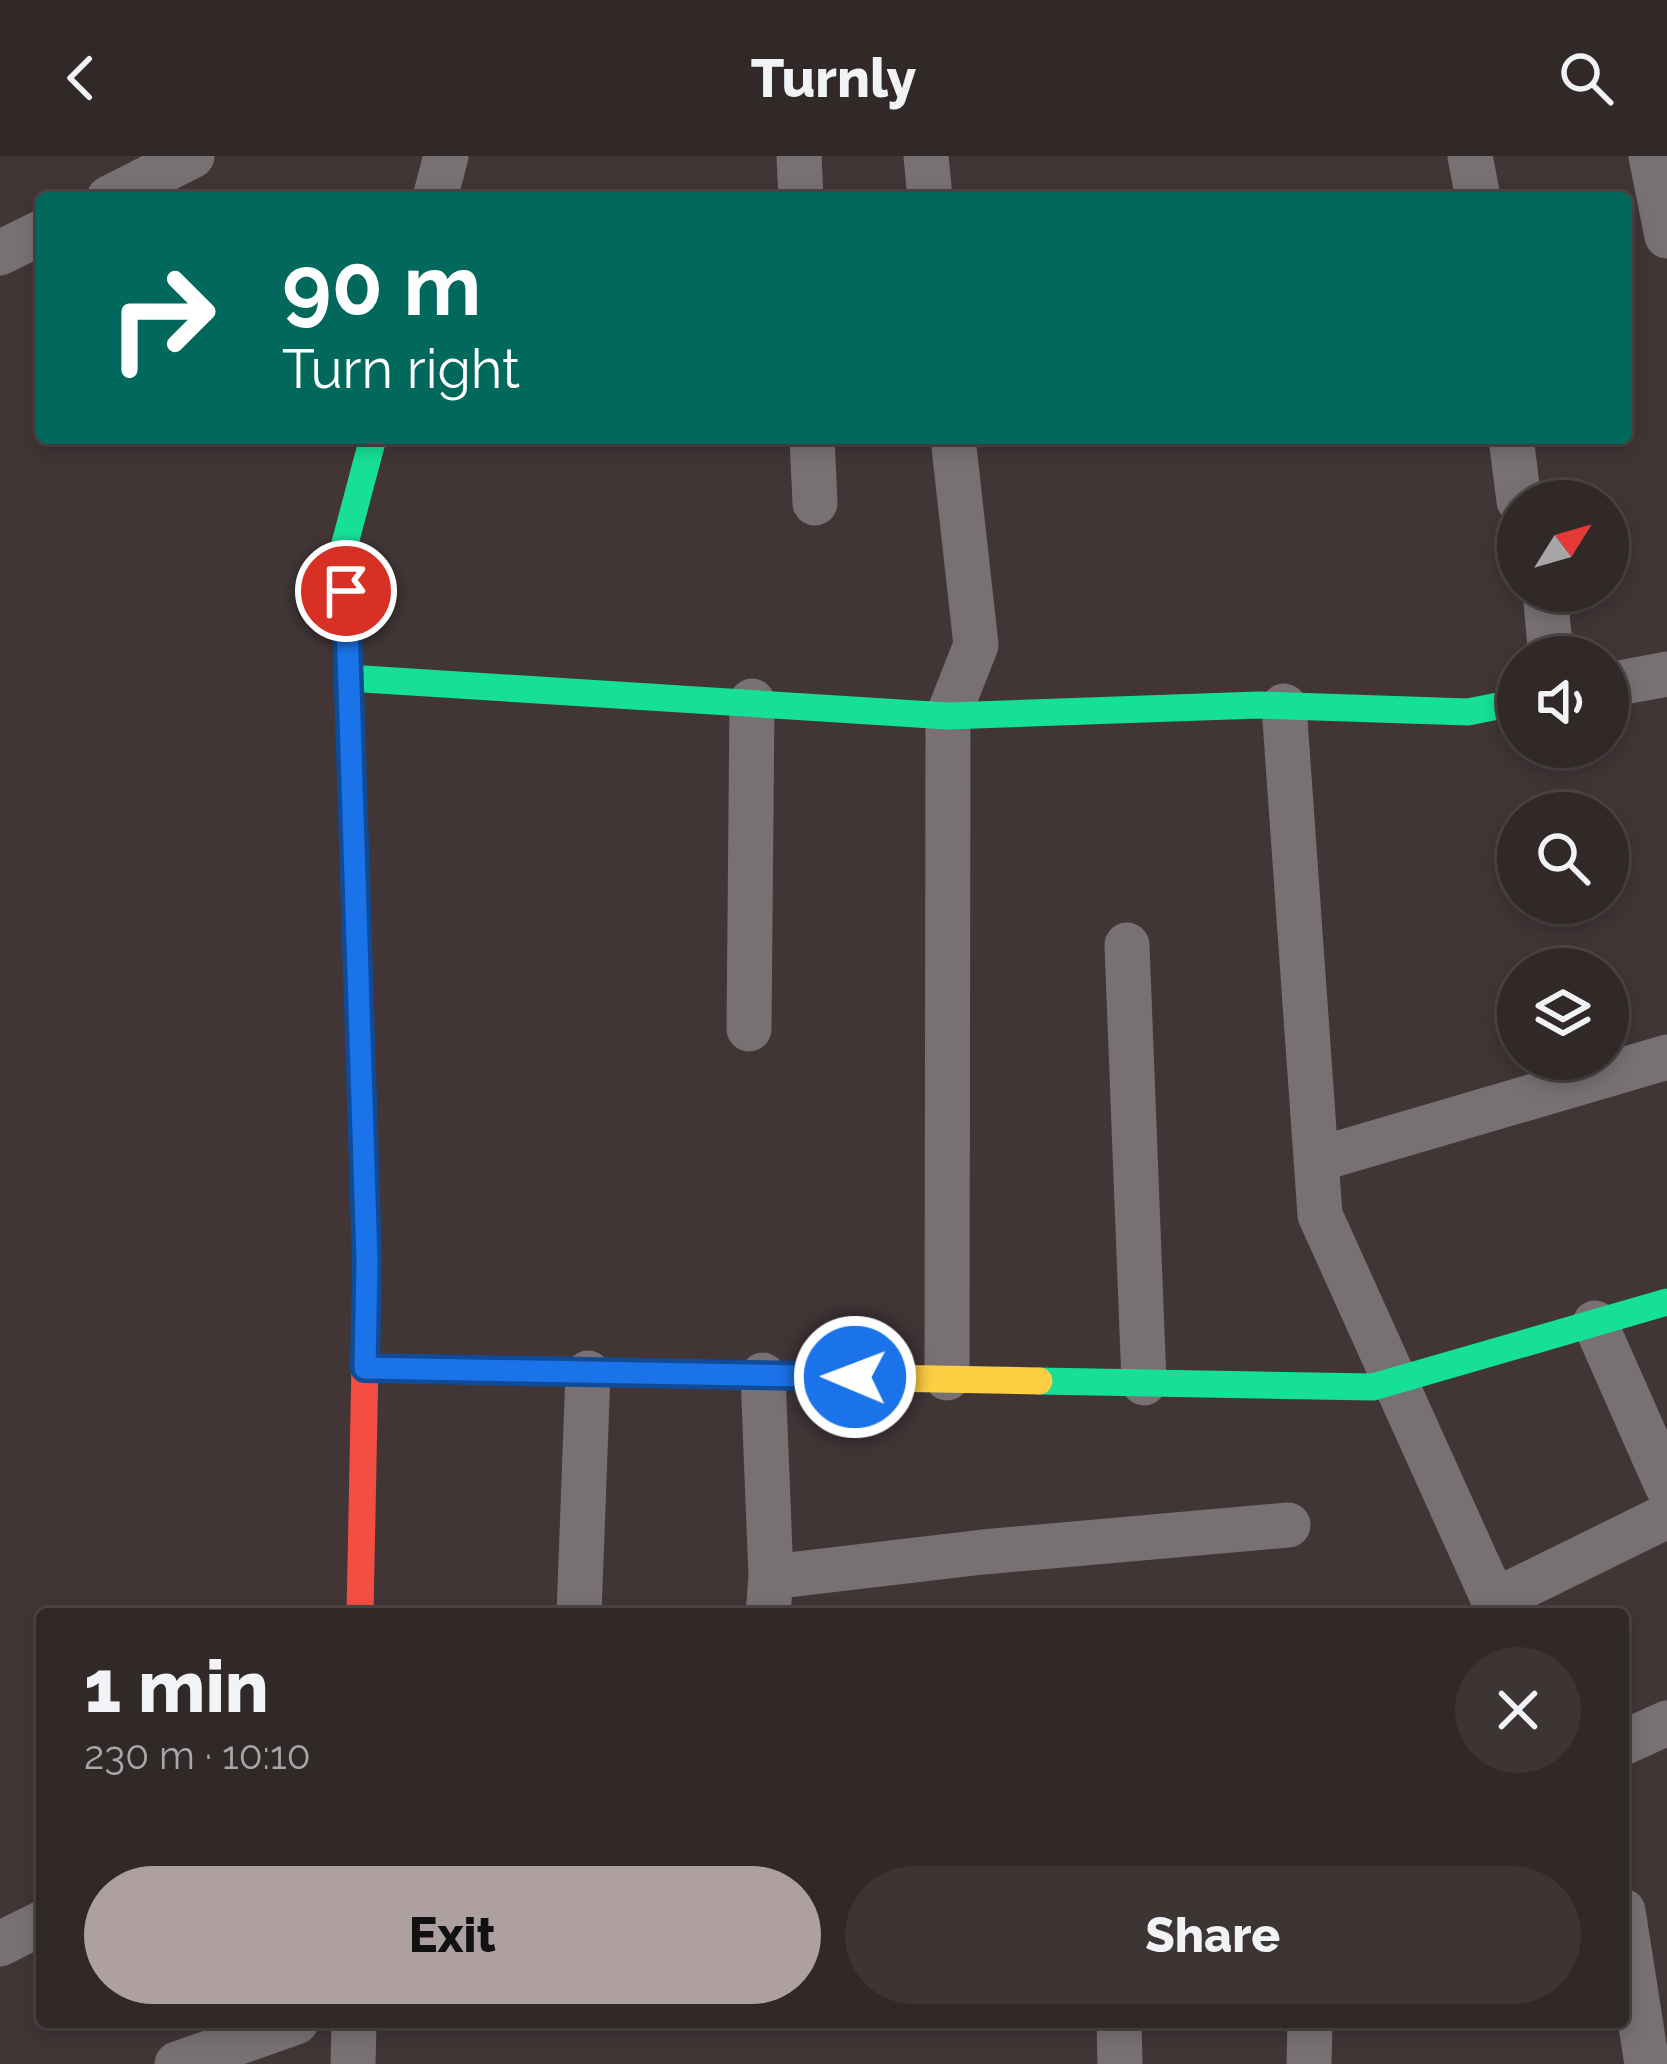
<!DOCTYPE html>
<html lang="en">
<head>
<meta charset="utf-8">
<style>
  body { margin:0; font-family:Raleway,sans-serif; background:#3d3434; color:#f1f3f6; height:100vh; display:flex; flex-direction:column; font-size:45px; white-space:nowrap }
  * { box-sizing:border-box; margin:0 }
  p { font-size:39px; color:#a8a6a8 }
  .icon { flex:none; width:66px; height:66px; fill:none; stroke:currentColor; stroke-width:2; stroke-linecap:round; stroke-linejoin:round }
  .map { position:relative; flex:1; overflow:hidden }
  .panel { position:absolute; left:36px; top:1452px; width:1593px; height:420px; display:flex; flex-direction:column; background:#312828; border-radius:12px; box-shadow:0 6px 18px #0003,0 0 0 3px #4c4445 }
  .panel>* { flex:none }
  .top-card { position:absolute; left:36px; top:36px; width:1596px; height:252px; border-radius:12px; box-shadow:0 6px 18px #0003,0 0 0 3px #4c4445; background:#00695c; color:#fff; overflow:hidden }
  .needle { width:78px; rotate:53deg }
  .fabs { position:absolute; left:1497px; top:324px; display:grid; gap:24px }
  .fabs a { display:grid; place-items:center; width:132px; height:132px; border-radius:50%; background:#312828; box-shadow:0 6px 18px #0003,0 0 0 3px #4c4445; font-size:60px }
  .pin { position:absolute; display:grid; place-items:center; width:102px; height:102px; color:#fff; margin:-51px; border:6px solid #fff; border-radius:50%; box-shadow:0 3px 12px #0007 }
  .me { position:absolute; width:132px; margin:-66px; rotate:271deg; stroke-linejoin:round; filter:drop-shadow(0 0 9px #0008) }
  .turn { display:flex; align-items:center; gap:42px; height:252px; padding:0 48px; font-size:54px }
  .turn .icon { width:156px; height:156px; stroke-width:2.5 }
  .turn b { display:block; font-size:84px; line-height:102px }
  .round { display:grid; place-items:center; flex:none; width:126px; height:126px; border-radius:63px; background:#3d3434 }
  .summary { display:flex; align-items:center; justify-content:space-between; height:204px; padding:0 48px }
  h1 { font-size:72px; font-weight:800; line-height:90px }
  .action { display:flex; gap:24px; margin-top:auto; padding:24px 48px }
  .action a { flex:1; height:138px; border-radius:72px; background:#ae9fa1; color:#111; font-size:48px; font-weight:800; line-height:138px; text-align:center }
  .action a+a { background:#3d3434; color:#f1f3f6 }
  header { display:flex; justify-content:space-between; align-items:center; height:156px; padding:0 48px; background:#312828; font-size:54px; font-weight:800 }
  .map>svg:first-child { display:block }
</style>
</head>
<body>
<header><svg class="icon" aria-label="back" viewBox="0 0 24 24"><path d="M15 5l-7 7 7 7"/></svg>Turnly<svg class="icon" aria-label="search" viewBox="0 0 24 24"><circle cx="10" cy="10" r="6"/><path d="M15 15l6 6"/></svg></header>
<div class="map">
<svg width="1667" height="1908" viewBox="0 0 1667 1908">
  <rect width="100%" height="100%" fill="#413536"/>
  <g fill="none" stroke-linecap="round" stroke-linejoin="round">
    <path stroke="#777173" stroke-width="45" d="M799 0 801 42
      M926 0 930 42
      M1470 0 1478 42
      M1651 0 1667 80
      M109 42 192 0
      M435 42 446 0
      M0 97 42 76
      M812 282 815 347
      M1511 282 1519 345
      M1545 435 1551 501
      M1608 529 1667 518
      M1284 550 1320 1059 1500 1458
      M1127 789 1144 1227
      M749 873 752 545
      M1316 1004 1667 901
      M1595 1167 1667 1330
      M763 1219 771 1421 768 1458
      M947 1222 948 560 976 489 953 282
      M771 1421 983 1396 1288 1369
      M1494 1445 1667 1360
      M579 1458 588 1217
      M1623 1587 1667 1567
      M1623 1755 1647 1908
      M0 1788 42 1767
      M1119 1866 1120 1908
      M177 1908 296 1866
      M353 1908 354 1866
      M1309 1908 1310 1866"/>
    <path stroke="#16e098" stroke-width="27" d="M348 522 948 560 1259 549 1468 556 1518 546
      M363 981 344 391 373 282
      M1039 1225 1373 1231 1667 1146"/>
    <path stroke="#ffcf43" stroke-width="27" d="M365 1212 1039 1225"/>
    <path stroke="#f24e42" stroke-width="27" d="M360 1458 367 1106 363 981"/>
  </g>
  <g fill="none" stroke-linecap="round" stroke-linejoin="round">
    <defs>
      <path id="route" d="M346 435 367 1106 365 1212 855 1221"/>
    </defs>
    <use href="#route" stroke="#114b97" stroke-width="30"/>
    <use href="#route" stroke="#1a73e8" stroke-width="21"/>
  </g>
</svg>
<div class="fabs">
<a><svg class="needle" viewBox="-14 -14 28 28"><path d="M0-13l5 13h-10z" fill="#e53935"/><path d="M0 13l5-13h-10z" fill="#a8a6a8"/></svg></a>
<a><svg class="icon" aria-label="sound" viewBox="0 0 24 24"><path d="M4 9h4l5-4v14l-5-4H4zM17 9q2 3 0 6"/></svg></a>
<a><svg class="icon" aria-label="search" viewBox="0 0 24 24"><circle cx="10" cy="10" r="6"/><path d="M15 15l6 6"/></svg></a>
<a><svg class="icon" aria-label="layers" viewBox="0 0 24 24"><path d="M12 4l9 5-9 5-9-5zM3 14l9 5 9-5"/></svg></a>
</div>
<div class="pin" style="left:346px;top:435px;background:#d93025"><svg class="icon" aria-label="arrive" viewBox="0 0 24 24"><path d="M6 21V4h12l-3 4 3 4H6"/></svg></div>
<svg class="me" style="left:855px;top:1221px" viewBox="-20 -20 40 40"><circle r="17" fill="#1a73e8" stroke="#fff" stroke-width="3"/><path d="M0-11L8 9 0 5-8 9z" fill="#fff"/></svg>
<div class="top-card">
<div class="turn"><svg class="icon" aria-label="right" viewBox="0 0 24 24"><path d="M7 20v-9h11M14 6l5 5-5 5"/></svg><div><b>90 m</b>Turn right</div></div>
</div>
<section class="panel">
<div class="summary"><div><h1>1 min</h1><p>230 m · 10:10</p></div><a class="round"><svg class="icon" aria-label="close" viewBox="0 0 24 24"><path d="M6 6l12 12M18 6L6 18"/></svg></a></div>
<div class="action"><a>Exit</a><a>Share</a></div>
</section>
</div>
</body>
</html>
